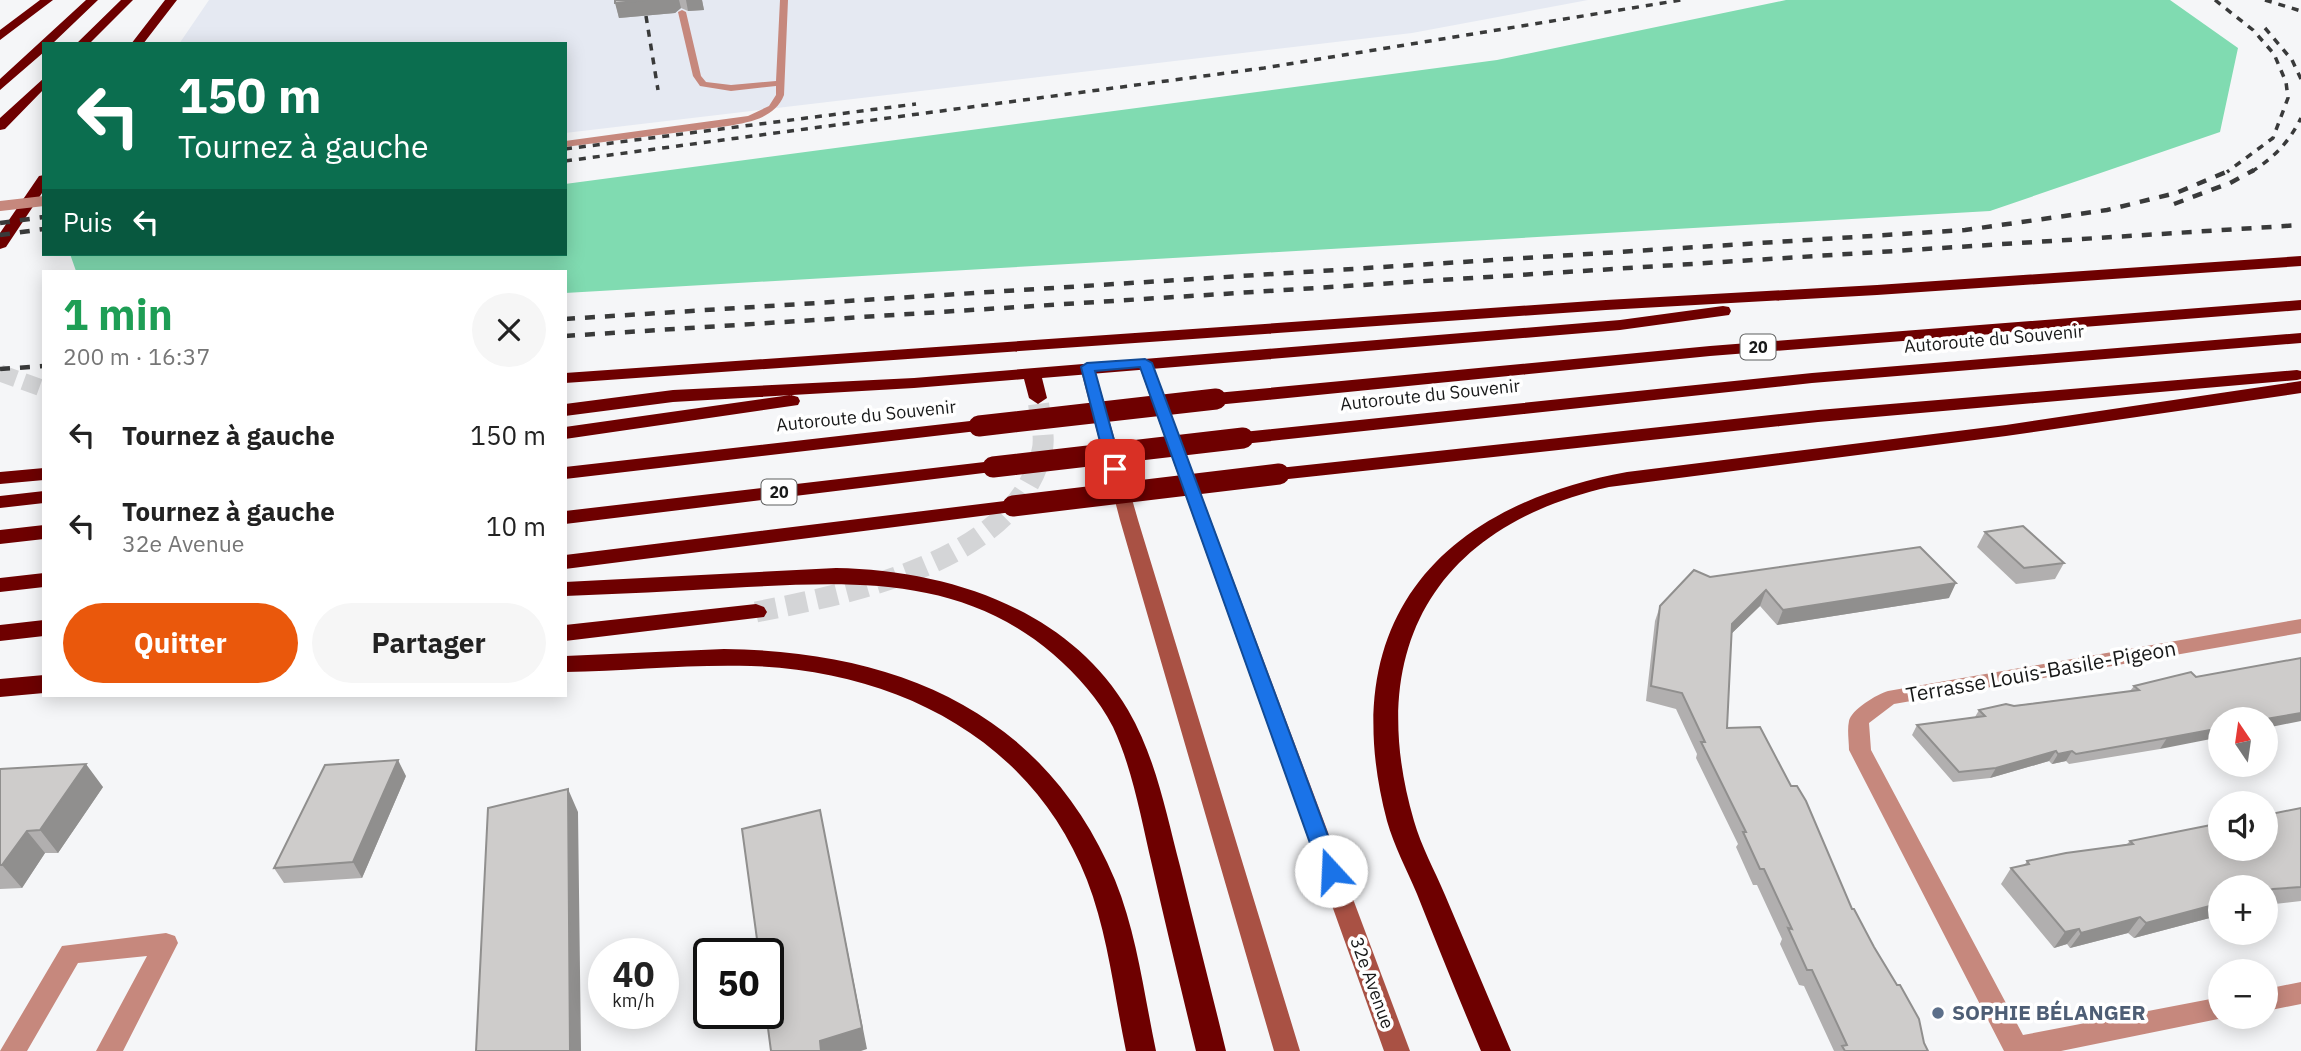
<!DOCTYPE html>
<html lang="fr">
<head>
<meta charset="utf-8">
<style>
  body { margin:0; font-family:"IBM Plex Sans",sans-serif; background:#f6f6f6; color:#222; height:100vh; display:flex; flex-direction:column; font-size:26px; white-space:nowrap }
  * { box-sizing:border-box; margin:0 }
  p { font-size:23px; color:#767676 }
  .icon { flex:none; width:38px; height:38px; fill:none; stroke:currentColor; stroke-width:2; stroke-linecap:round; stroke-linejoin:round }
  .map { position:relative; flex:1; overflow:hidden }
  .drawer { position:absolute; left:42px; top:270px; width:525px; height:427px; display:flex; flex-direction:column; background:#fff; border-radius:0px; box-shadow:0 4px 18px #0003 }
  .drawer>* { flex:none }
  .banner { position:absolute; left:42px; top:42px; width:525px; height:214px; border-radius:0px; box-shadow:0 4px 18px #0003; background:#0b6e4f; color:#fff; overflow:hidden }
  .needle { width:46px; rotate:347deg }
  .tools { position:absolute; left:2208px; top:707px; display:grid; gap:14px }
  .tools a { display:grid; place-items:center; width:70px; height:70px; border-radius:50%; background:#fff; box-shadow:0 4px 18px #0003; font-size:35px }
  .speed { position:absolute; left:588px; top:938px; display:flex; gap:14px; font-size:35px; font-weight:700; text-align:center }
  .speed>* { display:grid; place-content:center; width:91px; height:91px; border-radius:50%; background:#fff; box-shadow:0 4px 18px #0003; line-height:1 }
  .speed small { font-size:18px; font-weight:400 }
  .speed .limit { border:4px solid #111; border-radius:10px; background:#fff; color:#111 }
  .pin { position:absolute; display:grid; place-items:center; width:60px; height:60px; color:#fff; margin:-30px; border-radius:14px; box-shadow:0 4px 10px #0006 }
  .me { position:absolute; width:77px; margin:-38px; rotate:340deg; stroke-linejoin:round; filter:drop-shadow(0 0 5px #0008) }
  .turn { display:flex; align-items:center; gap:24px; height:147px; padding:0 21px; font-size:32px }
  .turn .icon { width:91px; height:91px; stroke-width:2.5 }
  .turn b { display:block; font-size:49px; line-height:60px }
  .then { display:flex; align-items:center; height:66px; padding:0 21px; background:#0003; gap:14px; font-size:26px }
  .round { display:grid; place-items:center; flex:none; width:74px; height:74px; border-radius:37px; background:#f6f6f6 }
  .headline { display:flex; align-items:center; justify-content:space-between; height:119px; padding:0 21px }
  h1 { font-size:42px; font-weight:700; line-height:52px; color:#1e9e55 }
  .button { display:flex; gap:14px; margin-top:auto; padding:14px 21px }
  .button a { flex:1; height:80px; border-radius:42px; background:#ea580c; color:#fff; font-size:28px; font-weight:700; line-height:80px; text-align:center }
  .button a+a { background:#f6f6f6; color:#222 }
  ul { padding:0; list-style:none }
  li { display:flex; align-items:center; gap:21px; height:91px; padding:0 21px }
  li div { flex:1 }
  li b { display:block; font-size:26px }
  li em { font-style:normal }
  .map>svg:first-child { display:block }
</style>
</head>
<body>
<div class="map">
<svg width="2301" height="1051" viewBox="0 0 2301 1051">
  <rect width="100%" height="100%" fill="#f5f6f8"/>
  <path fill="#e5e9f2" d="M209 0H1588L1412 33 565 133V44H179Z"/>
  <path fill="#80dbb1" d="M1786 0H2170L2238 48 2220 132 1990 211 565 293V271H76L70 254H565V184L1497 60Z"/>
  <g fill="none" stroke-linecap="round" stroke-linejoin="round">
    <path stroke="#d4d5d7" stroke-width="17" stroke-dasharray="17 8" stroke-linecap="butt" d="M0 373 44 389"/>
    <path stroke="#d4d5d7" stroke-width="21" stroke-dasharray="21 10" stroke-linecap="butt" d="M756 612C852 593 1015 562 1042 451 1046 436 1039 414 1038 398"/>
    <path fill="#c6887d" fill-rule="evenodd" d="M780 0H788L784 95C775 118 750 122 728 126L565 147V141L748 116 769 106 776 95V86L731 91 700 86 693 76 678 12 682 10 686 12 701 76 706 82 731 85 776 81Z"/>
    <path fill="#c6887d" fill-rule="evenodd" d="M2301 619V633L1894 704 1869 723 1871 750 2023 1035 2221 997V1017H2228L2061 1051H2004L1849 750C1849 741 1847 730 1849 721 1851 710 1877 694 1888 691Z
      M166 933 175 936 178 943 123 1051H96L147 956 78 963 27 1051H0L62 946Z
      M2301 982V1004L2266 1011V989Z"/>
    <path fill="#a95144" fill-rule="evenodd" d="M1145 359 1152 363 1410 1051H1384L1138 363Z
      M1087 363 1094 367 1138 520 1300 1051H1274L1120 520 1080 367Z"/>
    <path fill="#6e0000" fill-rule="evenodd" d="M40 0H53L0 40V30Z
      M86 0H98L52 44H44V52L0 90V79Z
      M121 0H133L89 44H76Z
      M165 0H177L143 44H131Z
      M44 78V89L5 129 0 130V118Z
      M44 175V190L6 247 0 249V233L39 176Z
      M2301 256V266L1877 295 1606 310 565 383V373L1606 300 1877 285Z
      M2301 300V310L1710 356 1216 405 1207 399 1216 393 1710 346Z
      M1723 306 1729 307 1731 311 1729 315 1620 330 1042 378 1047 398 1038 404 1029 398 1024 379 914 388 673 402 565 416V404L673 390 914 378 1620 320Z
      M2301 333V343L1812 383 1243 444 1233 438 1243 432 1812 373Z
      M2297 370 2301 371V379L2297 380 1818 422 1279 480 1272 478 1269 474 1272 470 1279 468 1818 410Z
      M2301 381V393L2006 436 1609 487C1434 527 1364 650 1414 821 1421 846 1435 871 1445 895 1467 947 1489 999 1511 1051H1481C1459 999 1438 947 1417 894 1407 870 1394 846 1387 821 1335 624 1436 507 1627 472L2006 425Z
      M791 395 798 397 800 401 798 405 565 439V427Z
      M979 420 986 422 989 426 986 430 565 479V467Z
      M993 461 1000 463 1003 467 1000 471 565 524V511Z
      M44 468V480L0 484V472Z
      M44 491V503L0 508V496Z
      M1013 500 1020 501 1023 506 1020 511 565 569V555Z
      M44 525V539L0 544V530Z
      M836 568C948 570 1069 609 1128 710 1156 758 1166 813 1180 866 1195 928 1211 989 1226 1051H1196C1181 989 1166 927 1152 865 1141 819 1133 770 1113 727 1099 699 1077 675 1053 654 958 573 846 582 730 588 675 591 620 594 565 596V582Z
      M44 573V587L0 592V578Z
      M756 604 764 607 767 612 764 617 565 641V625Z
      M44 620V636L0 641V625Z
      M724 649C898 651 1045 712 1115 880 1137 934 1144 994 1156 1051H1126C1114 994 1108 934 1087 880 1032 739 897 671 751 666 689 664 627 671 565 672V656Z
      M44 675V693L0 697V679Z"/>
    <path stroke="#393a3a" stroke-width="3.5" stroke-dasharray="7 7" stroke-linecap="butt" d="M2215 0 2253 30 2274 54 2286 82 2288 98 2273 138 2227 172
      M2265 0 2301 11
      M646 16 658 90
      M2265 28 2292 60 2301 79
      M565 149 916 104
      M565 161 1264 68 1681 0
      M2251 172C2274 158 2289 142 2301 118"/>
    <path stroke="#393a3a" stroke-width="4.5" stroke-dasharray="10 10" stroke-linecap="butt" d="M2174 204 2230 183 2254 170
      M0 223 44 217
      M0 235 44 229
      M565 319 1965 230 2107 210 2176 193 2231 170
      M565 336 2301 225
      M0 369 44 366"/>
    <path stroke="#c6887d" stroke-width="10" d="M0 206 44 201"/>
    <path stroke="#6e0000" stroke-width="21" d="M979 426 1216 399
      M993 467 1243 438
      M1013 506 1279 474"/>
  </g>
  <path fill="#b1afaf" d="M615 0H702L704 10 688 11 681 8 675 13 619 18Z
    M1985 532 2064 563 2055 579 2016 584 1977 547Z
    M1710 577 1949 598 1777 625 1760 606 1731 634 1727 728 1852 909 1928 1051H1834L1804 986 1799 985 1780 944 1782 939 1757 885H1753L1736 847 1738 844 1696 758 1697 754 1676 709 1646 701 1655 621 1660 606Z
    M2288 661 2160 749 2069 764 2066 761 2052 764 2049 761 1990 778 1953 782 1912 735 1917 725 1975 717 1979 710 2130 691 2134 686 2196 677Z
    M0 769 103 787 58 853H45L22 888 0 889Z
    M406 776 362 878 284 883 274 868Z
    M2301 808V901L2266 905V887H2221V915L2134 938 2128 933 2070 948 2067 944 2054 948 2001 884 2011 868 2024 866 2027 861 2127 844 2130 841Z"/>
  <path fill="#908f8e" d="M647 0H679L681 8 675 13 619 18 615 3Z
    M686 0H702L704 10 688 11Z
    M1956 583 1949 598 1777 625 1783 610Z
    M1766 590 1760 606 1726 639 1732 624Z
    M2301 713V721L2266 728V719Z
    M2221 728V737L2160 749 2167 738Z
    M2056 751 2049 761 1990 778 1996 768Z
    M2072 751 2066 761 2052 764 2058 754Z
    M398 760 406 776 362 878 353 862Z
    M86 764 103 787 58 853 40 830Z
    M568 789 578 812 581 1051H570Z
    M820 810 867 1049 861 1051H821L820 1041Z
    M27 831 45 853 22 888 2 865Z
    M2273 889 2266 898V891Z
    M2221 903V915L2134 938 2146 923Z
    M2140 917 2128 933 2070 948 2081 933Z
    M2079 929 2067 944 2054 948 2065 932Z"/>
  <path fill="#cecccb" stroke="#908f8e" stroke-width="2" d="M615 0H647L615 3Z
    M2023 526 2064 563 2024 568 1985 532Z
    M1920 547 1956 583 1783 610 1766 590 1732 624 1727 728 1760 727 1791 786H1797L1806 801 1852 909H1854L1874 947 1897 985H1900L1919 1019 1924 1043 1928 1051H1845L1842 1046 1847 1045 1812 970H1807L1788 928 1792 929 1764 869H1760L1743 832H1746L1701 742H1705L1682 693 1651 686 1660 606 1694 570 1710 577Z
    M2301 658V713L2266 719H2221V728L2167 738 2076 754 2072 751 2058 754 2056 751 1996 768 1959 772 1917 725 1985 716 1979 710 2006 704 2014 706 2139 690 2134 686 2191 672 2196 677Z
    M398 760 353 862 274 868 325 765Z
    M86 764 40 830 27 831 2 865H0V769Z
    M568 789 570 1051H476L488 808Z
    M2301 808V887L2273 889 2266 891V887H2221V903L2146 923 2140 917 2081 933 2079 929 2065 932 2011 868 2029 864 2027 861 2066 853 2133 844 2130 841 2221 823V849H2266V815Z
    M820 810 862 1028 820 1041 821 1051H771L766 1013H768V954H759L742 829Z"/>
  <path fill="#1a73e8" stroke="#114b97" stroke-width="2" d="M1145 359 1152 363 1341 871 1338 877 1331 880 1323 877 1320 871 1140 367 1095 371 1122 469 1115 473 1107 469 1081 367 1087 363Z"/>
  <circle fill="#5c6f8a" stroke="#fff" stroke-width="2.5" cx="1938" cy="1013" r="7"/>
  <g text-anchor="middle" stroke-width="7" stroke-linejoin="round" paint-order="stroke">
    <g fill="#fff" stroke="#5d5e5e" stroke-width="2">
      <rect x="1740.5" y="334.5" width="35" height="25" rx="5"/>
      <rect x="761.5" y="479.5" width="35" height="25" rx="5"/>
    </g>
    <g font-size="16" font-weight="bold" fill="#181919">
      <text x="1758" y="353">20</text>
      <text x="779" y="498">20</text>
    </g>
    <g font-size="18" fill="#181919" stroke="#fff">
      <text transform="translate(1994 339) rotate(-5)" y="6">Autoroute du Souvenir</text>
      <text transform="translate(1430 395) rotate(-6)" y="6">Autoroute du Souvenir</text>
      <text transform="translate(866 416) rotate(-6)" y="6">Autoroute du Souvenir</text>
      <text transform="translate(1372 983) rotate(70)" y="6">32e Avenue</text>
    </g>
    <g font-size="21" fill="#181919" stroke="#fff">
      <text transform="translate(2041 672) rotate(-10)" y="7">Terrasse Louis-Basile-Pigeon</text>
    </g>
    <g font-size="21" font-weight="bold" fill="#4e5e75" stroke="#fff" text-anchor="start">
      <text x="1952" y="1020">SOPHIE BÉLANGER</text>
    </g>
  </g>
</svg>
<div class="tools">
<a><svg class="needle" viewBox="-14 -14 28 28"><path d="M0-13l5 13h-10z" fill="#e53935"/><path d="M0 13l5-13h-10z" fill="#767676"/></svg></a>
<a><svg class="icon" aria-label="sound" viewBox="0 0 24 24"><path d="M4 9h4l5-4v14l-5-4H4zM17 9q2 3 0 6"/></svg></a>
<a>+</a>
<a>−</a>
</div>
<div class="speed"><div>40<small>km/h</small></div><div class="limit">50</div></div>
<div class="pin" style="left:1115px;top:469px;background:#d93025"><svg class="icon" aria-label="arrive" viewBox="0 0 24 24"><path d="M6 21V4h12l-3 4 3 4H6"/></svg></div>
<svg class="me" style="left:1331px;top:871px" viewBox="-20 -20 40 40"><circle r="19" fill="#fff"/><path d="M0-13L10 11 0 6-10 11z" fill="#1a73e8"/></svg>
<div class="banner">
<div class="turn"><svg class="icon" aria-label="left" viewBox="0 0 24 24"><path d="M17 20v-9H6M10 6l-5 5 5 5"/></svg><div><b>150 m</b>Tournez à gauche</div></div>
<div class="then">Puis<svg class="icon" aria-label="left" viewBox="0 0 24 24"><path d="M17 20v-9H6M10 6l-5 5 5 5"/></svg></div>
</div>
<section class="drawer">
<div class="headline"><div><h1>1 min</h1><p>200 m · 16:37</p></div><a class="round"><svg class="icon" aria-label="close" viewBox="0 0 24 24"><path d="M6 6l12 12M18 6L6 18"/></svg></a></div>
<ul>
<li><svg class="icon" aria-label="left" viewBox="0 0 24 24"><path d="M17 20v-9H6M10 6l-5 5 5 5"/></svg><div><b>Tournez à gauche</b></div><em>150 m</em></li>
<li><svg class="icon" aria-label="left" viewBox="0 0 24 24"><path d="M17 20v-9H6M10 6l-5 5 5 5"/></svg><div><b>Tournez à gauche</b><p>32e Avenue</p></div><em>10 m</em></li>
</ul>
<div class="button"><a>Quitter</a><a>Partager</a></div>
</section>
</div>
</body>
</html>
